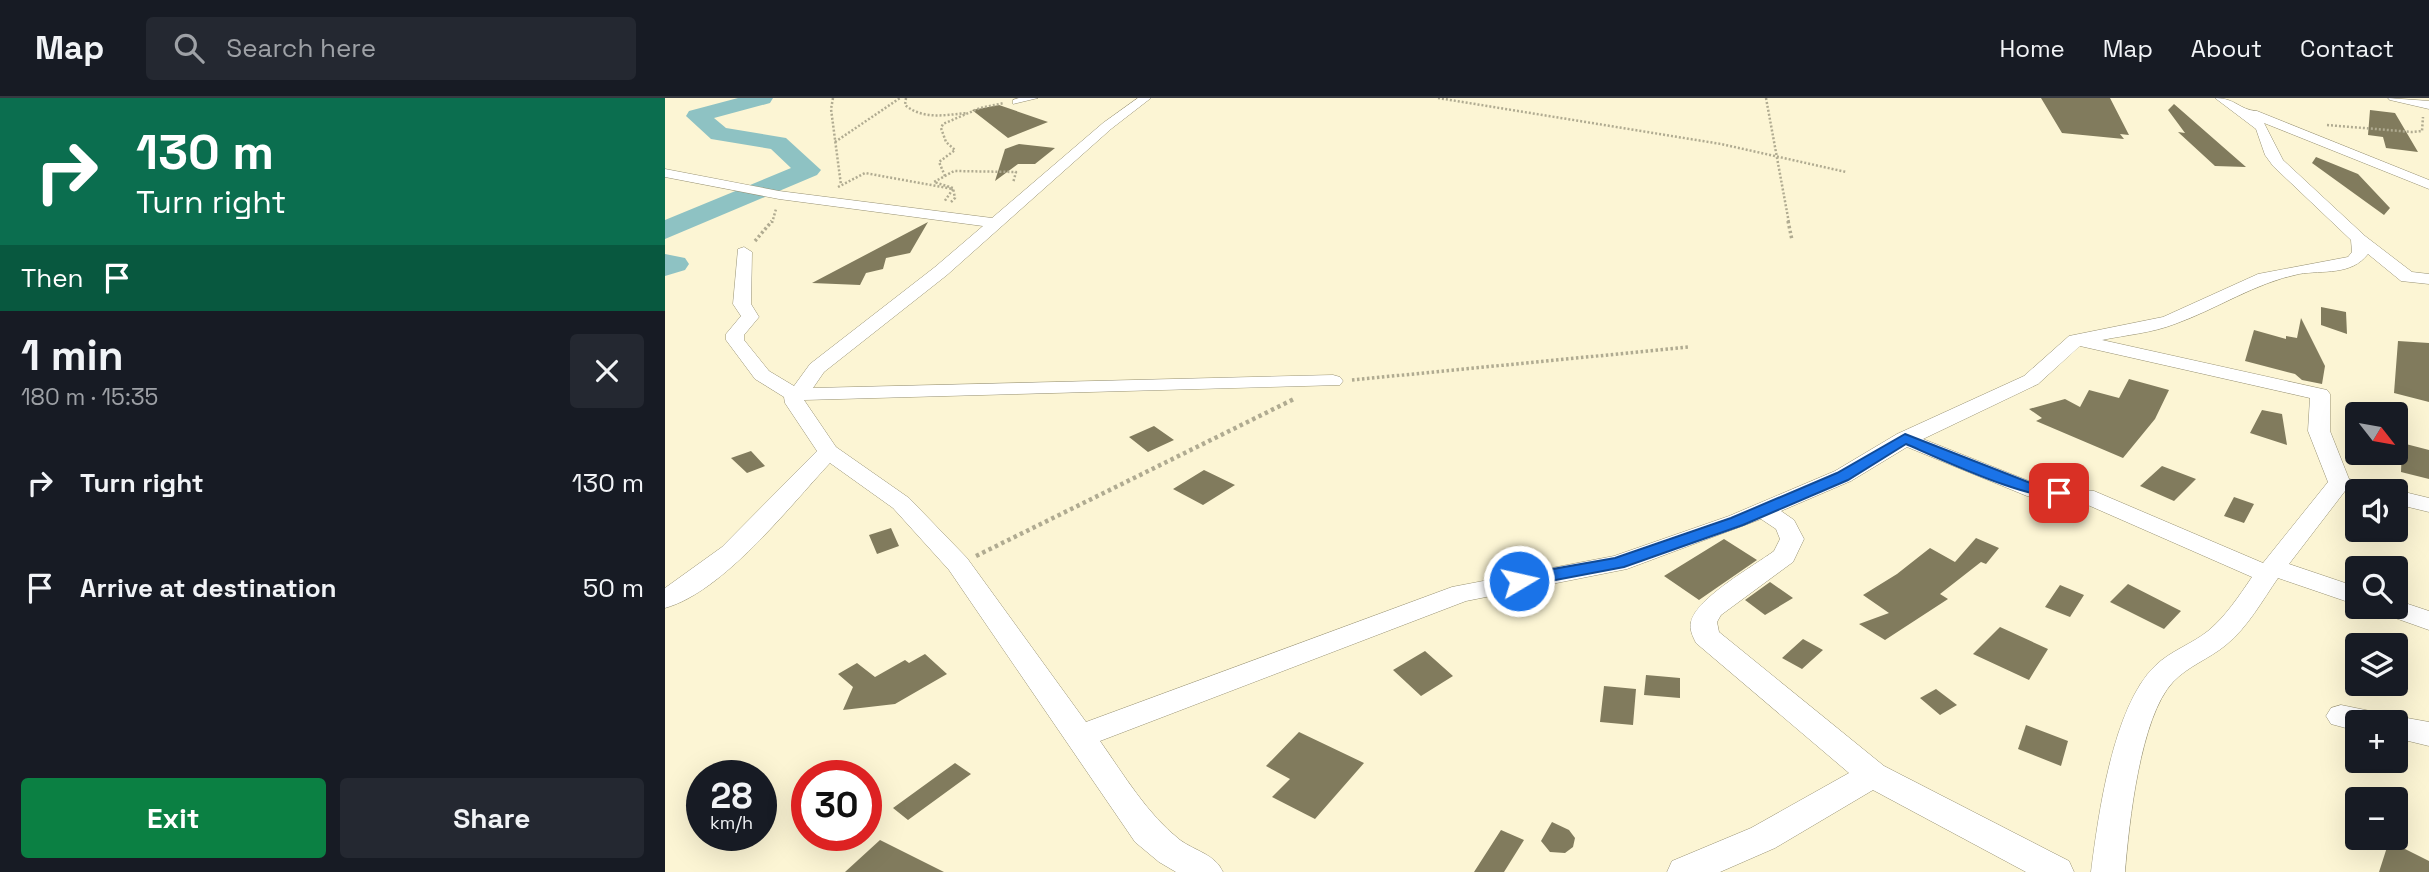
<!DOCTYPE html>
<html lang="en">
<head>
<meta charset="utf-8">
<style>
  body { margin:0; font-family:"Space Grotesk",sans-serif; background:#242831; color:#f1f3f6; height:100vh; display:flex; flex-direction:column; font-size:26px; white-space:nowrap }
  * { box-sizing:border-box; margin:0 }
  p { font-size:23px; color:#9ea1a6 }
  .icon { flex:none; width:38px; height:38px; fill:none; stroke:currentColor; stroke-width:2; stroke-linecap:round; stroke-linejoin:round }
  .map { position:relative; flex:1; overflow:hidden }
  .side { display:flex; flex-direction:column; background:#171b24; width:665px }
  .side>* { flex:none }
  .hud { background:#0b6e4f; color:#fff; overflow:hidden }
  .needle { width:46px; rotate:121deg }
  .fabs { position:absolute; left:1680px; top:304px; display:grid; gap:14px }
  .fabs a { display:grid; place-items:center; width:63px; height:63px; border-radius:7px; background:#171b24; box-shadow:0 7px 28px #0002; font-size:35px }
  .speed { position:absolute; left:21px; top:662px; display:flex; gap:14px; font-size:35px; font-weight:700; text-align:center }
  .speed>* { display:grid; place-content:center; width:91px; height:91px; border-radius:50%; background:#171b24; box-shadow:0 7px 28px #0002; line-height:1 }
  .speed small { font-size:18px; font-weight:400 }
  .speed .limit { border:10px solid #d22; background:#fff; color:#111 }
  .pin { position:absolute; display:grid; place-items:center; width:60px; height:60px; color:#fff; margin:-30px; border-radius:14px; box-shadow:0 4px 10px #0006 }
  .me { position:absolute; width:77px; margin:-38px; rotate:81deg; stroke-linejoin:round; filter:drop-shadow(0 0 5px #0008) }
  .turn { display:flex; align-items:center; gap:24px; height:147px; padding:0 21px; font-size:32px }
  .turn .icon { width:91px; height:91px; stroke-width:2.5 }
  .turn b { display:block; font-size:49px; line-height:60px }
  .then { display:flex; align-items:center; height:66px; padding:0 21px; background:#0003; gap:14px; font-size:26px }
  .round { display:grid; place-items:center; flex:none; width:74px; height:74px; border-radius:7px; background:#242831 }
  .head { display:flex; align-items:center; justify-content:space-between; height:119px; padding:0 21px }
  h1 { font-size:42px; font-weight:600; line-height:52px }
  .button { display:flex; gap:14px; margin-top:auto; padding:14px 21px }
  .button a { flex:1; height:80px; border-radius:7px; background:#0b8043; color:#fff; font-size:28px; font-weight:600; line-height:80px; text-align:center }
  .button a+a { background:#242831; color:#f1f3f6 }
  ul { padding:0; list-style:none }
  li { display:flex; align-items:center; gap:21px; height:105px; padding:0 21px }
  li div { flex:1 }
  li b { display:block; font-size:26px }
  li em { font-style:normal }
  header { display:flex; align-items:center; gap:42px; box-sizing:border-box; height:98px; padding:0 35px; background:#171b24; border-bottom:2px solid #363941 }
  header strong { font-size:33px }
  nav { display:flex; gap:38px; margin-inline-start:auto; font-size:24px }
  .search { width:490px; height:63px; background:#242831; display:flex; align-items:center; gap:18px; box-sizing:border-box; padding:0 24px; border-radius:7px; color:#9ea1a6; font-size:26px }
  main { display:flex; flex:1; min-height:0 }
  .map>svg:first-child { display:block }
</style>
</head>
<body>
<header>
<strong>Map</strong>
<div class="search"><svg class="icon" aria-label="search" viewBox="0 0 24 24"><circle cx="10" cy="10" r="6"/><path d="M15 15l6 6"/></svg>Search here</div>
<nav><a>Home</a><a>Map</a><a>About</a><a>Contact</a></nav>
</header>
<main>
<section class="side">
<div class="hud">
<div class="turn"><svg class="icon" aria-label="right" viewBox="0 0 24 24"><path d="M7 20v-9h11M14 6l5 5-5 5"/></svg><div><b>130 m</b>Turn right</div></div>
<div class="then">Then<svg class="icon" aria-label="arrive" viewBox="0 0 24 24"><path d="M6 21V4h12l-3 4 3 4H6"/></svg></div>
</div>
<div class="head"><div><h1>1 min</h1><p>180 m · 15:35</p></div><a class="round"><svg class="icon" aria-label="close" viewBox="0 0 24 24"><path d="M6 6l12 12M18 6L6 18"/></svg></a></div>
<ul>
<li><svg class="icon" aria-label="right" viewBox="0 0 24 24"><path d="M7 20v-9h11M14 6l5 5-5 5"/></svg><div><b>Turn right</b></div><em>130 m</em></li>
<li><svg class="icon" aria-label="arrive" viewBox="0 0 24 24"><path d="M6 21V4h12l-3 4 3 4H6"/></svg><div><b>Arrive at destination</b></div><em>50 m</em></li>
</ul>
<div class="button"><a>Exit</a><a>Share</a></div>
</section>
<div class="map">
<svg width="1764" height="774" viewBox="0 0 1764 774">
  <rect width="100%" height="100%" fill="#fcf5d4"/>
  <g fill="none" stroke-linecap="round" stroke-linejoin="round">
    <path fill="#8ec2c3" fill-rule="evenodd" d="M73 0H108L105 5 49 20 61 30 121 40 156 72 152 77 0 141V122L126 70 106 51 46 41 21 18 24 13Z
      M0 156 20 160 24 166 20 172 0 178Z"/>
  </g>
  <path fill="#817b5d" d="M1376 0H1445L1464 37 1455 36 1459 41 1397 35Z
    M1509 6 1581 69 1550 68 1513 34 1520 35 1503 12Z
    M334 7 383 24 343 40 307 12Z
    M1705 12 1730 15 1753 54 1721 50 1718 39 1703 37Z
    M354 46 390 50 370 66H353L330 83 340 51Z
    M1651 59 1693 76 1725 110 1719 117 1647 65Z
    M263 124 245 155 221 160 218 171 201 175 195 187 147 185Z
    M1656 209 1681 214 1682 236 1656 227Z
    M1636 220 1660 268 1657 286 1637 282 1630 276 1580 263 1589 232 1621 241V238L1632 240Z
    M1733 243 1764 245V304L1729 295Z
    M1464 281 1504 292 1490 321 1458 360 1371 323 1377 320 1364 311 1400 301 1415 309 1424 292 1454 300Z
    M1597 312 1617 316 1622 347 1585 335Z
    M489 328 509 342 483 354 464 339Z
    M1737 345 1764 352V381L1736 374Z
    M86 353 100 368 82 375 66 360Z
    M1497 368 1531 381 1509 403 1475 388Z
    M539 372 570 387 538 407 508 391Z
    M1569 399 1589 406 1579 425 1559 418Z
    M226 430 234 448 212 456 204 437Z
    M1311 440 1334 450 1321 466 1316 464 1275 496 1283 501 1220 542 1194 526 1224 515 1198 497 1232 476 1265 450 1290 464Z
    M1059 441 1092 462 1034 502 999 478Z
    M1105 484 1128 500 1100 517 1080 502Z
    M1463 486 1516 513 1499 531 1445 504Z
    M1395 487 1419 497 1405 519 1380 509Z
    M1335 529 1383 551 1364 582 1308 556Z
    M1138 541 1158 552 1137 571 1117 560Z
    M760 553 788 578 756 598 728 572Z
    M260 556 282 576 230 606 178 612 188 589 173 576 192 565 210 579 240 562 244 565Z
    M981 577 1015 580V600L979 597Z
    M939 588 971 591 968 627 935 624Z
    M1271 591 1292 607 1275 617 1255 600Z
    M1361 627 1403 643 1396 668 1353 651Z
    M634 634 699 665 650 721 607 699 625 681 601 668Z
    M290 665 306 676 243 722 228 710Z
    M887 724 904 732 910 740 908 749 900 755 885 754 876 743Z
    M836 732 859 742 839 774H809Z
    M215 742 279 774H180Z
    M1724 743 1764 763V774H1714Z"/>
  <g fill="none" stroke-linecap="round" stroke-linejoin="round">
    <defs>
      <path id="minor" d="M354 0H373L348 6V2Z
        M473 0H486L446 31 282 177 159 274 148 290 668 277 675 279 678 283 675 287 139 302 171 349 244 400 302 460 421 624 787 489 949 458 1064 418 1170 373 1232 336 1359 278 1404 238 1498 219 1593 176 1683 159 1687 154 1686 142 1608 68 1600 57 1591 31 1550 0C1571 0 1574 12 1592 13L1764 82V91L1599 25 1618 62 1700 138 1747 174 1764 176V186L1736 183 1703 156C1686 178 1658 172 1634 176 1590 185 1552 211 1510 226 1487 235 1461 237 1437 242L1662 292 1665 296V333L1684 381 1719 389 1722 394H1692V396L1680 393 1624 466 1692 489V507L1613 480C1597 503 1583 529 1561 547 1544 561 1523 568 1508 584 1475 619 1464 726 1460 774H1426C1433 718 1448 608 1490 568 1505 553 1527 546 1543 533 1561 518 1574 498 1587 479L1416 404 1362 398 1242 349 1186 383 1116 413 1129 422 1139 441 1128 464 1056 517 1052 524 1054 534 1219 668 1404 763 1409 774H1361L1208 692 1110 750 1055 774H1002L1007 763 1086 730 1184 675 1031 545C1028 539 1024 531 1026 524 1031 500 1089 468 1109 453L1115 441 1111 431 1096 421 962 471 801 503 435 643C459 677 482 716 515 742 530 753 550 756 558 774H511L494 764 470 744 284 472 228 410 165 365C124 409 58 494 0 510V490L57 449 152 353 120 305 119 299 90 281 61 242V236L76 218 68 206 73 151 79 149 87 154 86 206 94 219 79 237V242L104 273 129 288 145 266 270 169 318 128 114 101 0 79V71L114 93 327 120 438 25ZM1415 248 1645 300 1643 333 1663 384 1598 465 1429 393 1374 387 1258 341 1373 286Z
        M1723 0 1764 3V11L1725 2Z
        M1731 392 1764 400V414L1731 406V394H1724Z
        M1731 502 1764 513V532L1716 515 1712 509H1731Z
        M1676 607 1710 614 1722 620 1731 618 1764 624V648L1731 640V625H1692V633L1666 626 1661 618 1666 610Z"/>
    </defs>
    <use href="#minor" stroke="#979173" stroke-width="1"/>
    <path stroke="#b0ab91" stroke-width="2.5" stroke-dasharray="2 2" stroke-linecap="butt" d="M168 0 166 11 176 87
      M241 0 240 7C258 22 280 17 302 15
      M773 0 1056 46 1181 74
      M1101 0 1124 125
      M1662 27 1747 34 1757 33 1758 19
      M170 44 235 0
      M280 78 274 64 290 52 281 44 276 30 278 26 315 10 339 5
      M173 89 200 75 288 91 279 104
      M286 104 290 100 288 90 269 84 289 73 351 74 348 85
      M107 125 111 111"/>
    <path stroke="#b0ab91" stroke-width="3.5" stroke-dasharray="2.5 2.5" stroke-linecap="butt" d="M1123 123 1127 142
      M90 143 107 123
      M687 282 1024 249"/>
    <path stroke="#b0ab91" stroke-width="4.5" stroke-dasharray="3.5 3.5" stroke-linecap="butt" d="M311 458 629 301"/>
    <use href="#minor" fill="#fff" fill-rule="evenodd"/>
  </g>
  <path fill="#1a73e8" stroke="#114b97" stroke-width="2" d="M1240 336 1373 388 1394 390 1402 395C1384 413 1267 357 1241 346L1183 382 1078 427 959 469 854 489 845 483 854 477 950 460 1066 420 1172 375Z"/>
</svg>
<div class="fabs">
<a><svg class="needle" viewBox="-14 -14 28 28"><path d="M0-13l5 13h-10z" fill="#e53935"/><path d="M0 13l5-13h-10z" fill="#9ea1a6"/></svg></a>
<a><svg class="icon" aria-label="sound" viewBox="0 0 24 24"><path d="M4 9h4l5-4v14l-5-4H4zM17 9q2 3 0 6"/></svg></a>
<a><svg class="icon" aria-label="search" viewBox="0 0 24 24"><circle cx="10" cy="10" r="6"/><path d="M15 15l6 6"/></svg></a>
<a><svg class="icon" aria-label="layers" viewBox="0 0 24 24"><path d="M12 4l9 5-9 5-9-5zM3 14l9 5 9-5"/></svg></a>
<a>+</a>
<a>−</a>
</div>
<div class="speed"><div>28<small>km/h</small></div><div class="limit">30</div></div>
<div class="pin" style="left:1394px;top:395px;background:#d93025"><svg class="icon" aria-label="arrive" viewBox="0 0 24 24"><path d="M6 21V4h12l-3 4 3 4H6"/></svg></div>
<svg class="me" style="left:854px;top:483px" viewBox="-20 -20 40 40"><circle r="17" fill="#1a73e8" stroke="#fff" stroke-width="3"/><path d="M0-11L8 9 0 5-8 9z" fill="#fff"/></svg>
</div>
</main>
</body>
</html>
